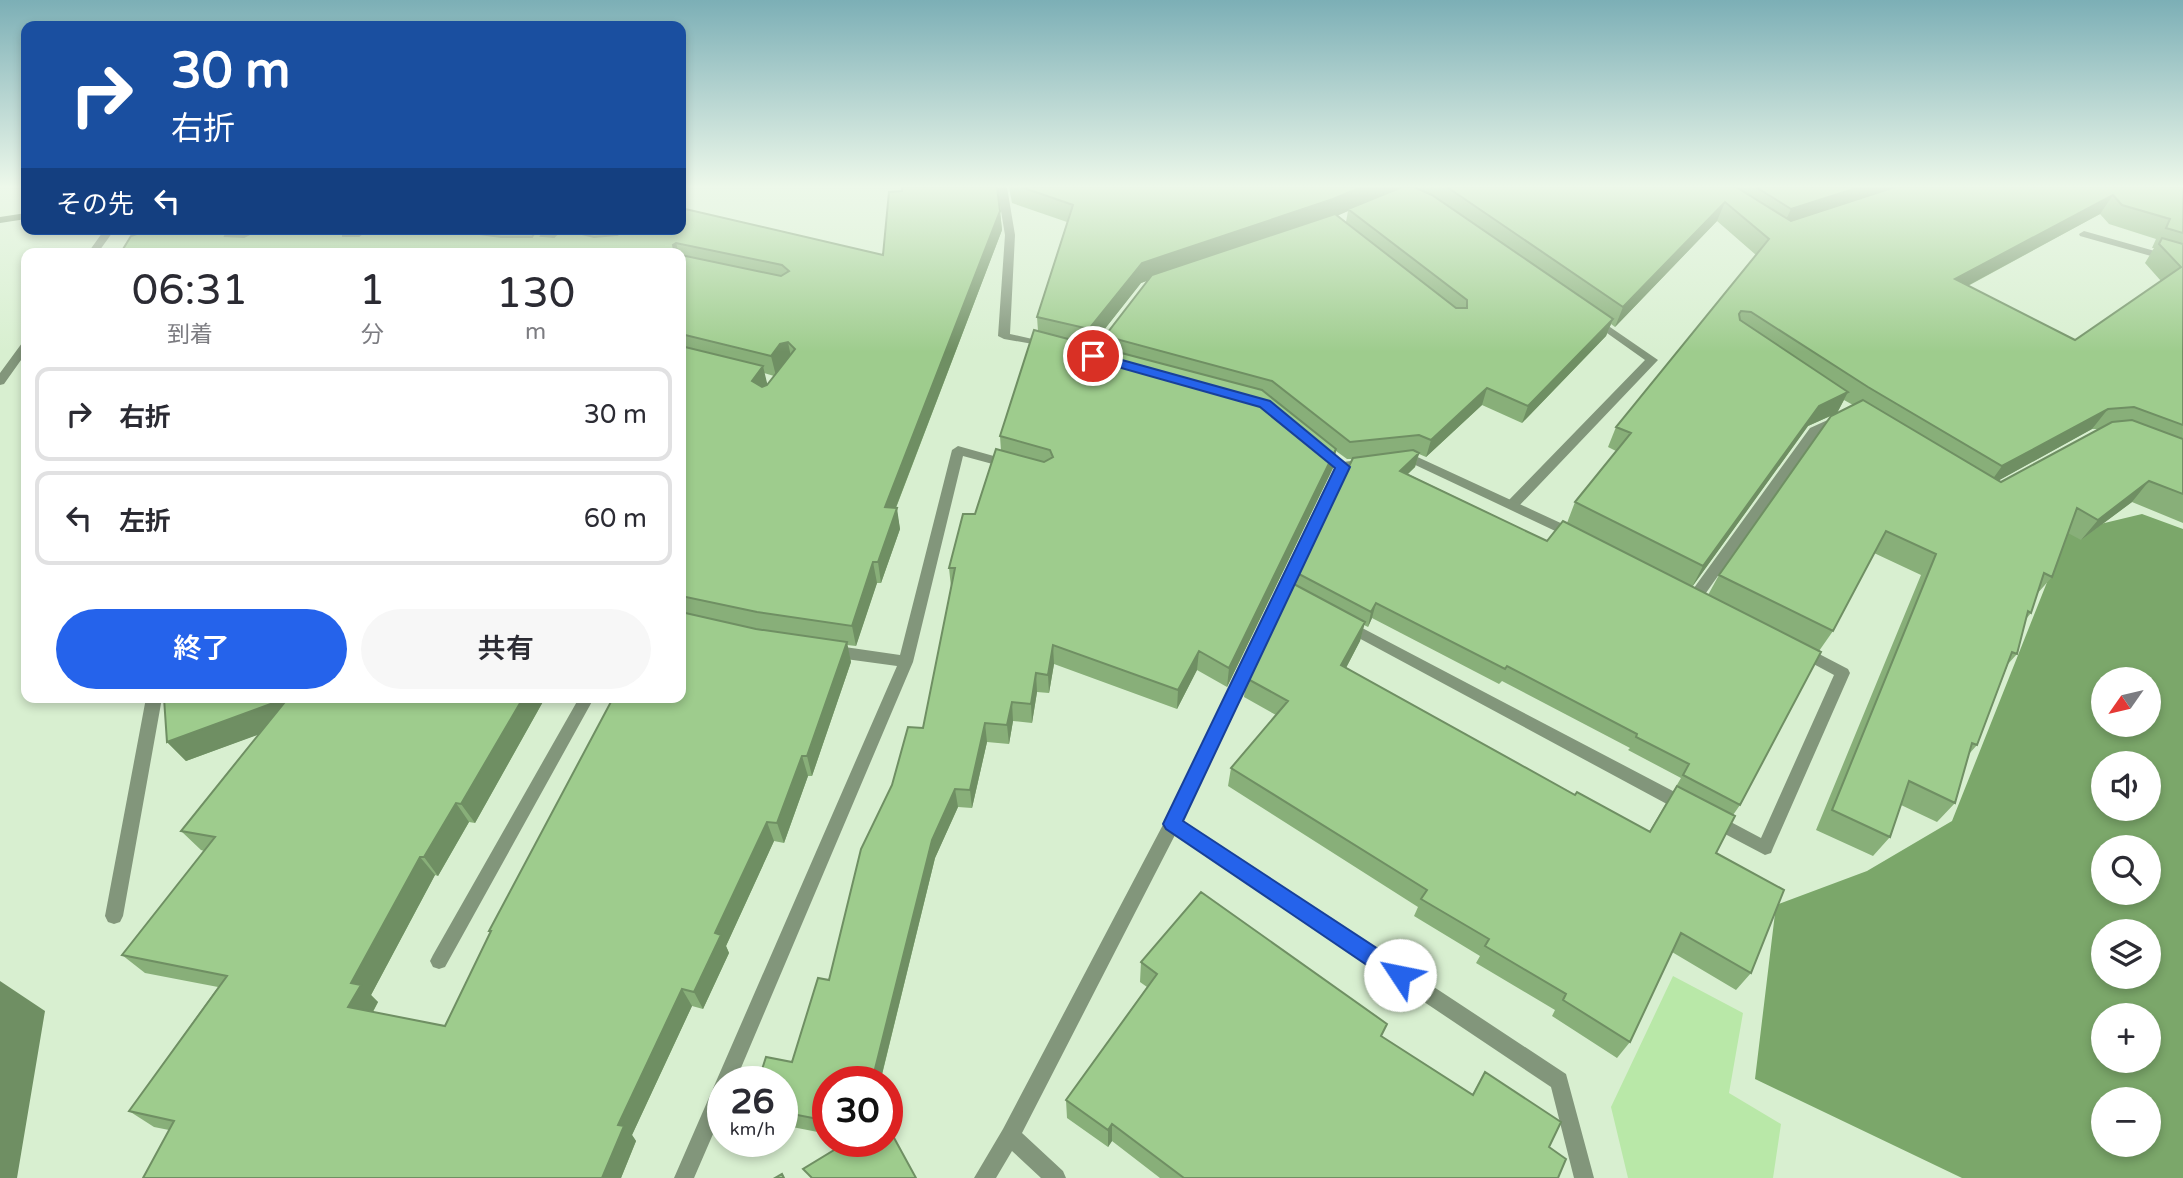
<!DOCTYPE html>
<html lang="ja">
<head>
<meta charset="utf-8">
<style>
  body { margin:0; font-family:"Varela Round","Noto Sans JP",sans-serif; background:#f7f7f7; color:#2b2b33; height:100vh; display:flex; flex-direction:column; font-size:26px; white-space:nowrap }
  * { box-sizing:border-box; margin:0 }
  p { font-size:23px; color:#7c7c81 }
  .icon { flex:none; width:38px; height:38px; fill:none; stroke:currentColor; stroke-width:2; stroke-linecap:round; stroke-linejoin:round }
  .map { position:relative; flex:1; overflow:hidden }
  .panel { position:absolute; left:21px; top:248px; width:665px; height:455px; display:flex; flex-direction:column; background:#fff; border-radius:14px; box-shadow:0 4px 10px #0003 }
  .panel>* { flex:none }
  .banner { position:absolute; left:21px; top:21px; width:665px; height:214px; border-radius:14px; box-shadow:0 4px 10px #0003; background:#1a4fa0; color:#fff; overflow:hidden }
  .needle { width:46px; rotate:236deg }
  .fabs { position:absolute; left:2091px; top:667px; display:grid; gap:14px }
  .fabs a { display:grid; place-items:center; width:70px; height:70px; border-radius:50%; background:#fff; box-shadow:0 4px 10px #0003; font-size:35px }
  .speed { position:absolute; left:707px; top:1066px; display:flex; gap:14px; font-size:35px; font-weight:700; text-align:center }
  .speed>* { display:grid; place-content:center; width:91px; height:91px; border-radius:50%; background:#fff; box-shadow:0 4px 10px #0003; line-height:1 }
  .speed small { font-size:18px; font-weight:400 }
  .speed .limit { border:10px solid #d22; background:#fff; color:#111 }
  .pin { position:absolute; display:grid; place-items:center; width:60px; height:60px; color:#fff; margin:-30px; border:4px solid #fff; border-radius:50%; box-shadow:0 2px 7px #0007 }
  .me { position:absolute; width:77px; margin:-38px; rotate:304deg; stroke-linejoin:round; filter:drop-shadow(0 0 5px #0008) }
  .turn { display:flex; align-items:center; gap:24px; height:147px; padding:0 35px; font-size:32px }
  .turn .icon { width:91px; height:91px; stroke-width:2.5 }
  .turn b { display:block; font-size:49px; line-height:60px }
  .then { display:flex; align-items:center; height:66px; padding:0 35px; background:#0003; gap:14px; font-size:26px }
  .eta { display:flex; justify-content:space-evenly; align-items:center; height:119px; text-align:center }
  .eta b { font-size:42px; font-weight:600; line-height:49px }
  .action { display:flex; gap:14px; margin-top:auto; padding:14px 35px }
  .action a { flex:1; height:80px; border-radius:42px; background:#2563eb; color:#fff; font-size:28px; font-weight:600; line-height:80px; text-align:center }
  .action a+a { background:#f7f7f7; color:#2b2b33 }
  ul { padding:0; list-style:none }
  li { display:flex; align-items:center; gap:21px; height:94px; margin:0 14px 10px; padding:0 21px; border:4px solid #e1e1e2; border-radius:14px }
  li div { flex:1 }
  li b { display:block; font-size:26px }
  li em { font-style:normal }
  .map>svg:first-child { display:block }
</style>
</head>
<body>
<div class="map">
<svg width="2183" height="1178" viewBox="0 0 2183 1178">
  <rect width="100%" height="100%" fill="#d8efd0"/>
  <path fill="#b9e8a8" d="M1673 976 1743 1013 1729 1093 1781 1124 1773 1178H1628L1611 1107Z"/>
  <path fill="#7ba76a" fill-rule="evenodd" d="M2142 514 2183 529V1178H1962L1755 1079 1776 905 1867 871 1952 821 2067 532ZM2104 679H2149V724H2104ZM2104 763H2149V808H2104ZM2104 847H2149V892H2104ZM2104 931H2149V976H2104ZM2104 1015H2149V1060H2104ZM2104 1099H2149V1144H2104Z"/>
  <g fill="none" stroke-linecap="round" stroke-linejoin="round">
    <path fill="#82967b" fill-rule="evenodd" d="M2084 231 2183 259V265L2080 236 2079 234Z
      M1594 316 1658 360 1518 507H1508L1506 504 1508 501 1645 360 1590 321 1588 319Z
      M579 698H594L445 967 439 969 433 967 430 961 433 955Z"/>
    <path fill="#82967b" fill-rule="evenodd" d="M997 187H1007L1015 235 1010 334 1050 343V347L1004 339 998 336 1005 235Z
      M1841 414 1845 415 1847 418 1845 421 1818 434 1701 600H1691L1689 596 1691 592 1810 428Z
      M958 446 1015 462 1017 465 1011 469 963 456 913 662 735 1082H723V1111L694 1178H674L897 666 831 657 826 655 824 651 826 647 831 645 900 655 952 450Z
      M1411 454 1578 531 1580 534 1578 537H1568L1409 462 1401 463 1395 459 1397 456Z
      M1367 459 1373 463 1371 466 1348 470 1182 821 1566 1074 1594 1178H1574L1551 1087 1175 835 1022 1133 1063 1171 1066 1178H1041L1012 1151 996 1178H974L1003 1129 1166 819 1337 466 1343 462Z
      M1347 620 1690 800 1692 805 1690 810 1684 812 1678 810 1342 629 1340 625 1342 621Z
      M1800 644 1848 669 1850 673 1773 848 1771 853 1765 855 1706 824 1704 819 1706 814 1712 812 1761 838 1834 675 1795 654 1793 650 1795 646Z
      M146 698H162L123 916 120 922 114 924 108 922 105 916Z"/>
    <path fill="#82967b" fill-rule="evenodd" d="M105 229H115L97 254H87Z
      M26 342V353L4 384 0 385V373L22 343Z"/>
    <path fill="#526e48" fill-rule="evenodd" d="M26 213V219L0 223V217Z"/>
  </g>
  <path fill="#88af79" fill-rule="evenodd" d="M1009 187H2183V523L2132 502 2081 540 2068 533 2052 577 2036 595 2031 613 2026 619 2017 654 2008 664 1977 745 1969 754 1955 803 1937 822 1901 805 1890 837 1873 856 1816 830 1921 575 1874 553 1833 631 1819 651 1740 805 1733 815 1716 853 1751 973 1736 990 1672 952 1630 1042 1617 1058 1552 1016 1555 1010 1476 963 1480 956 1414 916 1418 907 1228 786 1231 768 1276 715 1244 697 1246 678 1295 585 1297 573 1352 459H1347L1336 451 1333 468 1227 687 1197 670 1177 709 1054 664 1049 693 1037 692 1032 723 1013 721 1009 744 987 742 972 808 958 807 935 858 881 1079 828 1082V1134L782 1125V1082L829 980 923 728 951 587 949 568 975 514 1001 451 1000 436 1038 331 1037 317 1067 222 1012 203ZM1348 211 1346 222 1338 215ZM2100 214 2109 224 2156 239 2152 248H2154L2145 263 2161 281 2075 340 1968 286ZM1717 221 1756 255 1616 427 1608 447 1616 451 1575 502 1567 523 1547 541 1408 474 1415 467 1419 454 1426 457 1482 405 1522 423 1606 336 1611 324 1615 327ZM1148 280 1105 336 1104 349 1092 345 1141 283ZM1844 400 1853 405 1719 575 1708 595 1692 587 1808 426 1837 413ZM2092 429H2099L2001 482 1999 480ZM1372 618 1499 684 1502 681 1630 748 1628 750 1681 778 1649 832 1575 795 1346 668 1360 641 1364 625 1368 627Z
    M1000 211 1002 230 896 508 900 529 881 583H877L856 646 847 645 851 662 812 776H808L784 843 774 841 726 946 729 953 703 1009 692 1006 632 1135 636 1141 621 1178H143L169 1130 154 1127 129 1111 218 987 145 973 122 955 204 851 201 850 181 831 259 734 186 761 167 742 545 698 475 823 469 822 438 876 435 875 371 995 378 1002 373 1012 445 1026 491 933 489 931 681 698V254H120L151 229H566L565 230 573 232 572 229H681L883 255ZM764 373 774 376 767 385Z
    M1141 962 1382 1037 1472 1095 1485 1072 1549 1147 1558 1178H1160L1112 1141 1108 1147 1067 1118 1066 1100 1147 987 1140 982Z"/>
  <path fill="#6f8f63" d="M1362 187H1400L1399 190 1348 209V211L1330 219 1141 283 1089 349V329L1142 263Z
    M1860 187H1911L1782 228 1791 209Z
    M2113 195 2100 214 1943 299 1955 279Z
    M1725 202 1717 221 1615 327 1623 307Z
    M1000 211 1002 230 888 528 885 507Z
    M233 229H269L238 252 225 236 227 232Z
    M348 229H383L353 252 343 236V232Z
    M546 229H566L550 254 541 236Z
    M676 243 679 254H675L673 245Z
    M1613 319 1606 336 1522 423 1528 406Z
    M788 342 792 362 776 376 771 356 780 344Z
    M763 366 768 387 757 401 752 381Z
    M1487 388 1482 405 1426 457 1431 440Z
    M1848 392 1837 413 1808 426 1692 587 1703 566 1819 406Z
    M2108 409 2092 429 1987 487 2002 466Z
    M1336 449 1333 468 1227 687 1229 668Z
    M1419 453 1415 467 1396 485 1400 471Z
    M2149 481 2132 502 2081 540 2098 520Z
    M897 508 900 529 881 583 878 562Z
    M873 562 877 583 856 646 852 626Z
    M1376 603 1372 618 1368 627 1371 612Z
    M1365 622 1360 641 1337 685 1341 665Z
    M847 642 851 662 812 776 807 756Z
    M1053 645 1054 664 1049 693 1048 675Z
    M1199 651 1197 670 1177 709 1178 690Z
    M1036 673 1037 692 1032 723 1031 704Z
    M287 698 304 718 186 761 167 742Z
    M523 698H545L475 823 461 804Z
    M1012 702 1013 721 1009 744 1007 725Z
    M985 723 987 742 972 808 970 790Z
    M802 756 808 776 784 843 777 823Z
    M955 789 958 807 935 858 880 1082 873 1077 932 840Z
    M456 803 469 822 438 876 424 857Z
    M767 822 774 841 726 946 729 953 703 1009 694 992 715 933Z
    M420 857 435 875 371 995 378 1002 366 1024 348 1007 351 983Z
    M0 981 45 1011 17 1178H0Z
    M682 989 692 1006 632 1135 636 1141 621 1178H602L618 1125Z
    M887 1083 891 1094 887 1106Z
    M1112 1124V1141L1108 1147V1130Z"/>
  <path fill="#9ecc8d" stroke="#6f8f63" stroke-width="2" d="M902 187H997L1000 211 885 507 897 508 878 562H873L852 626 757 612 681 596V571L684 565 681 563V346L763 366 752 381 762 387 767 385 795 349 788 342 780 344 771 356 681 334V255L781 276 789 271 782 265 676 243 673 245 675 254H120L131 236 151 229H233L227 232 225 236 244 237 260 229H348L343 232V236H359L367 229H444L501 237H532L534 234 528 229H546L541 236 554 237 562 229 594 237 617 235 614 230 612 229H681V208L883 255 889 192 902 191Z
    M1021 187H1362L1333 199 1142 263 1089 329 1037 317 1073 205Z
    M1402 187H1414L1432 195 1613 319 1528 406 1487 388 1431 440 1419 435 1350 442 1272 381 1105 336 1152 275 1335 214 1456 308H1467V300L1348 209Z
    M1447 187H1736L1791 221 1895 187H2183V233L2166 228 2170 219 2122 205 2113 195 1955 279 2075 340 2181 267 2159 244 2162 238 2183 244V425L2134 407 2108 409 2002 466 1868 387 1751 312 1741 311 1739 314 1740 320 1848 392 1819 406 1703 566 1575 502 1631 433 1616 427 1769 239 1725 202 1623 307Z
    M1756 187H1860L1791 209Z
    M1034 330 1262 390 1336 449 1229 668 1199 651 1178 690 1053 645 1048 675 1036 673 1031 704 1012 702 1007 725 985 723 970 790 955 789 932 840 873 1077 886 1080V1082H828V1121L782 1112V1082H758L766 1057 792 1062 818 978 829 980 861 849 892 785 908 727 923 728 955 568H949L963 514H975L996 449 1044 462 1053 457 1050 450 1000 436Z
    M1863 400 2001 482 2112 422 2132 420 2183 439V494L2149 481 2098 520 2077 508 2052 577 2044 573 2031 613 2028 611 2017 654 2012 652 1977 745 1972 743 1955 803 1909 781 1890 837 1832 810 1936 554 1886 531 1833 631 1719 575 1831 416Z
    M1413 450 1419 453 1400 471 1547 541 1563 521 1821 652 1740 805 1683 775 1689 764 1636 737 1637 734 1507 666 1505 669 1376 603 1371 612 1297 573 1353 458Z
    M1292 583 1365 622 1341 665 1575 795 1577 792 1650 832 1677 786 1735 816 1716 853 1784 890 1751 973 1681 933 1630 1042 1563 1000 1566 994 1485 946 1489 939 1421 899 1427 890 1231 768 1288 701 1246 678Z
    M681 612 756 629 847 642 807 756H802L777 823 767 822 715 933 721 935 694 992 682 989 618 1125 624 1126 602 1178H143L174 1121 129 1111 227 976 122 955 215 837 181 831 288 698H523L461 804 456 803 424 857H420L351 983 361 985 348 1007 445 1026 491 931H489L613 698H681Z
    M164 698H287L167 742Z
    M1201 892 1387 1024 1381 1036 1473 1095 1485 1072 1561 1122 1549 1147 1566 1159 1558 1178H1184L1112 1124 1108 1130 1066 1100 1157 974 1141 962Z
    M887 1125 916 1178H812L803 1169 849 1141H887Z
    M782 1174 784 1178H775Z"/>
  <linearGradient id="sky" x2="0" y2="1"><stop stop-color="#7cafb6"/><stop offset="0.53" stop-color="#edf8ea"/><stop offset="1" stop-color="#edf8ea" stop-opacity="0"/></linearGradient>
  <rect width="2183" height="352" fill="url(#sky)"/>
  <path fill="#2563eb" stroke="#184099" stroke-width="2" d="M1093 352 1270 401 1350 467 1183 821 1407 968 1410 975 1407 982 1400 985 1392 982 1166 829 1163 824 1335 468 1260 407 1089 359 1087 356Z"/>
</svg>
<div class="fabs">
<a><svg class="needle" viewBox="-14 -14 28 28"><path d="M0-13l5 13h-10z" fill="#e53935"/><path d="M0 13l5-13h-10z" fill="#7c7c81"/></svg></a>
<a><svg class="icon" aria-label="sound" viewBox="0 0 24 24"><path d="M4 9h4l5-4v14l-5-4H4zM17 9q2 3 0 6"/></svg></a>
<a><svg class="icon" aria-label="search" viewBox="0 0 24 24"><circle cx="10" cy="10" r="6"/><path d="M15 15l6 6"/></svg></a>
<a><svg class="icon" aria-label="layers" viewBox="0 0 24 24"><path d="M12 4l9 5-9 5-9-5zM3 14l9 5 9-5"/></svg></a>
<a>+</a>
<a>−</a>
</div>
<div class="speed"><div>26<small>km/h</small></div><div class="limit">30</div></div>
<div class="pin" style="left:1093px;top:356px;background:#d93025"><svg class="icon" aria-label="arrive" viewBox="0 0 24 24"><path d="M6 21V4h12l-3 4 3 4H6"/></svg></div>
<svg class="me" style="left:1400px;top:975px" viewBox="-20 -20 40 40"><circle r="19" fill="#fff"/><path d="M0-13L10 11 0 6-10 11z" fill="#2563eb"/></svg>
<div class="banner">
<div class="turn"><svg class="icon" aria-label="right" viewBox="0 0 24 24"><path d="M7 20v-9h11M14 6l5 5-5 5"/></svg><div><b>30 m</b>右折</div></div>
<div class="then">その先<svg class="icon" aria-label="left" viewBox="0 0 24 24"><path d="M17 20v-9H6M10 6l-5 5 5 5"/></svg></div>
</div>
<section class="panel">
<div class="eta">
<div><b>06:31</b><p>到着</p></div>
<div><b>1</b><p>分</p></div>
<div><b>130</b><p>m</p></div>
</div>
<ul>
<li><svg class="icon" aria-label="right" viewBox="0 0 24 24"><path d="M7 20v-9h11M14 6l5 5-5 5"/></svg><div><b>右折</b></div><em>30 m</em></li>
<li><svg class="icon" aria-label="left" viewBox="0 0 24 24"><path d="M17 20v-9H6M10 6l-5 5 5 5"/></svg><div><b>左折</b></div><em>60 m</em></li>
</ul>
<div class="action"><a>終了</a><a>共有</a></div>
</section>
</div>
</body>
</html>
